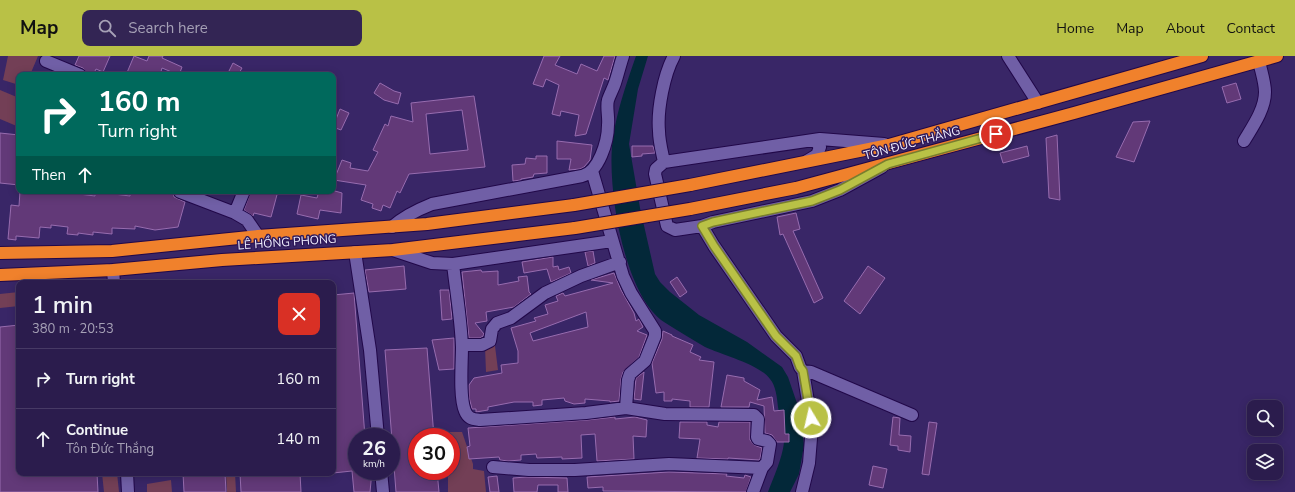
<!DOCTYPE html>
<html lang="en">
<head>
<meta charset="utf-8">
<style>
  body { margin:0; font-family:"Nunito Sans",sans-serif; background:#332554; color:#f1f3f6; height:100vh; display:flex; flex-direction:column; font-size:15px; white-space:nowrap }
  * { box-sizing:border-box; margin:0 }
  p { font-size:13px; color:#a6a1b6 }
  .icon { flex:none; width:22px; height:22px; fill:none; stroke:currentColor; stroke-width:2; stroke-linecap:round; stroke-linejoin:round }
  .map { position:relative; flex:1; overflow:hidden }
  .side { position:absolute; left:16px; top:224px; width:320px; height:196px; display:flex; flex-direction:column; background:#2b1c4d; border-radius:8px; box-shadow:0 2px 10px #0003,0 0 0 1px #473a65 }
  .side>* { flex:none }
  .guide { position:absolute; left:16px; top:16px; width:320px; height:122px; border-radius:8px; box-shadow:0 2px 10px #0003,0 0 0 1px #473a65; background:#00695c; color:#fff; overflow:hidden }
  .buttons { position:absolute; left:1247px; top:344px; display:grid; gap:8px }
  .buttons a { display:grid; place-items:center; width:36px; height:36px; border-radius:8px; background:#2b1c4d; box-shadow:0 2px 10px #0003,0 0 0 1px #473a65; font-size:20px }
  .speed { position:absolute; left:348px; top:372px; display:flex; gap:8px; font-size:20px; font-weight:700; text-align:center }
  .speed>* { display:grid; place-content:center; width:52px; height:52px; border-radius:50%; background:#2b1c4d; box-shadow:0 2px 10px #0003,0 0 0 1px #473a65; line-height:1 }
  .speed small { font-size:10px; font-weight:400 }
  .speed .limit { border:6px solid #d22; background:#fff; color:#111 }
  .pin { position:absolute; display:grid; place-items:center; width:34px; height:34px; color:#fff; margin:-17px; border:2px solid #fff; border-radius:50%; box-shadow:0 1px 4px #0007 }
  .me { position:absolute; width:44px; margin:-22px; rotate:351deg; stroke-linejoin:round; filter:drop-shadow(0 0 3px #0008) }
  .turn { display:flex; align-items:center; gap:14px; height:84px; padding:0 16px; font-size:18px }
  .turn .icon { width:52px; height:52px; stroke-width:2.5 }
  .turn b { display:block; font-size:28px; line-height:34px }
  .then { display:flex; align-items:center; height:38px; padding:0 16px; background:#0003; gap:8px; font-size:15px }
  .round { display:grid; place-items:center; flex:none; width:42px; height:42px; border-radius:8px; background:#332554 }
  .summary { display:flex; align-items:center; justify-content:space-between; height:68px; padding:0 16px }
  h1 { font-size:24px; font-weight:600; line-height:30px }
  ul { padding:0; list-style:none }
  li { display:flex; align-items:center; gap:12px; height:60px; padding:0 16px; border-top:1px solid #473a65 }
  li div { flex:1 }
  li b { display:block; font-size:15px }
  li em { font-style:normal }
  header { display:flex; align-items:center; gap:24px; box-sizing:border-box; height:56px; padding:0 20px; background:#b9c146; color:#111 }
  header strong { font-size:19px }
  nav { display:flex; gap:22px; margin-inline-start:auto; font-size:14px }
  .search { width:280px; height:36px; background:#332554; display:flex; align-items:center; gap:10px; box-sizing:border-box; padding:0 14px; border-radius:8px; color:#a6a1b6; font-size:15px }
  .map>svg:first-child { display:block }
</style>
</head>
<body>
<header>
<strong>Map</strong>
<div class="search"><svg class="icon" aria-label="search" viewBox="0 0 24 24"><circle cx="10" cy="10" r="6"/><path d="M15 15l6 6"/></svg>Search here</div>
<nav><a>Home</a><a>Map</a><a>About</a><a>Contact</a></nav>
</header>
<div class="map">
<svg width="1295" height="436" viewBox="0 0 1295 436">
  <rect width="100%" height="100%" fill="#392667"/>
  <path fill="#733f56" d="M8 0H38L30 19H19V29L3 24Z
    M0 34 19 42V71L0 63Z
    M19 236V250L0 252V238Z
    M495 290 498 314 486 316 485 291Z
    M446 376H462L473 408V413L484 415 486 436H448V415H451V381H446Z
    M102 417H117L119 436H104Z
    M226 417H235L236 436H227Z
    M171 424 172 436H147V428Z"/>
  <path fill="#032839" d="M636 0H648L638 33 629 88 640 152 655 218 660 226 670 236 699 259 747 286 782 311 788 321 800 356 804 389 799 418 790 436H768C773 423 784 398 784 384 784 374 780 362 778 351 777 342 776 330 770 323 759 308 722 299 705 291 691 283 677 274 664 266 623 239 606 126 613 82 617 54 627 26 636 0Z"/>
  <path fill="#623978" stroke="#976caf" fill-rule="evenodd" d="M79 0H110L103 16 96 13 93 19 87 18 83 12 75 9Z
    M134 0 147 5 149 0H163L162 2 182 11 179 19 162 12 160 19H126Z
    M544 0H560L555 9 577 18 581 8 597 15 604 0H615L608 24 604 22 586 78 575 80 579 59 561 55 560 60 552 58 559 29 546 23 543 31 533 28Z
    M233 7 242 12 238 19H227Z
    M380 27 394 35 401 37 398 48 384 44 374 37Z
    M1236 27 1241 43 1227 47 1222 31Z
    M474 40 485 111 409 118 400 137 397 135 390 152 383 149 381 155 372 152 373 148 361 144 366 129 334 124 342 104 351 107 350 112 368 115 378 96 373 94 385 68 388 70 391 60 413 66 411 47ZM462 54 468 94 430 98 426 58Z
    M340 53 349 57 341 74 333 71Z
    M1150 65 1134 106 1116 101 1133 66Z
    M0 77 19 79V129L0 127Z
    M1057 79 1060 144 1049 142 1046 82Z
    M557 85 592 89 590 104 584 111 580 113 569 114 571 103H557Z
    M632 90H653L655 97 642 98V100L632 101Z
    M1027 90 1029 100 1003 107 1000 97Z
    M536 100H547V117L534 118 533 121 521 123V124L513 125 512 109 525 108 526 102 536 103Z
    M20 135H71V137L95 140V135H114V138L130 140V135H154L167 138 168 135H173L174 141 185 146 178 171 155 174 135 170V173L112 172V178L93 176V179L78 177V179L67 178 68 171 51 169V172L40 171 39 182 16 180V184L8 183 11 149 19 150Z
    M251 135H278L271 161 254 157 253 160 244 154Z
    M319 135H335L342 137 341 157 320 154 318 163 297 158 301 139 317 142Z
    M796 157 800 173 793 175 823 242 814 247 783 178 780 179 777 161Z
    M593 195 595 207 588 210 585 196Z
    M553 201V211L558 210 559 214 569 211 571 217 551 226 547 213 524 217 522 206Z
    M404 210 406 233 369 236 365 214Z
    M868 210 885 222 860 258 844 245Z
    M481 214 482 216 498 215V229L519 225 518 221 527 220 529 236 531 238 514 251 486 256 487 265 475 267 484 278 483 280 480 282H469L462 216Z
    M614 217 621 234 634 257 636 265 639 263 643 271 637 275 647 279 639 301 623 316 621 323 619 345 610 346V345L585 343V347L574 348 565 345 564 342 542 344V349L533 350V346H514L488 351V354L476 356V353H472L469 341V329L474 322 502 317 501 309 518 307V295L511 272 536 265 534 262 548 258 545 249 558 245 556 240 563 237 565 240 613 227 591 224ZM586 256 588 271 533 285 530 277Z
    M677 221 687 236 680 241 670 226Z
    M440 234H449L452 263 442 264Z
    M354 237 365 381H357V415H372L370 436H354L352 415 333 417V239Z
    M19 269V417H97L98 436H0V271Z
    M663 275 672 279V280L693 289 690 296 701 301 699 304 714 306 709 351H690V345L672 343V345H664V336L656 337 652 307 662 283Z
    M454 282V313L439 314 432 284Z
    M427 292 434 381H417V415H437L439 436H396L385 294Z
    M644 316 641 344 634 343 636 322Z
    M727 319 744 322V325L760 334 757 344 772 341 774 355 784 354 785 378H789V386H777L772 379 765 377 764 350 750 346 749 351H721Z
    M615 361V363L635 361 647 364 646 381 633 380 634 403 597 405 595 378 581 379 582 402 562 403V401L537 402 536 398 521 399V404L508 405 500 404 499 401 469 403 467 391 470 390 468 372 587 364Z
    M893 361 900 362 899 379 911 380 910 396 898 394V390L890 389Z
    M680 366H707V369L718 371 719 366H750V384L754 389 762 392 760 403 759 404 728 402V403L697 402 700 383 679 382Z
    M929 366 937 367 929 419 922 418Z
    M873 410 887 413 883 432 869 429Z
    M669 416 727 418 726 420 744 422 745 419 751 421 746 436 603 435V431L588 432 587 421Z
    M183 417H225L226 436H184Z
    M240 417H300L301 436H241Z
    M497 420 499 436H490L488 421Z
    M526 421 567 422 568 436H558V429H538L537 436H514L513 422Z"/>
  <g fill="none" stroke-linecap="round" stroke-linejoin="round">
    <defs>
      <path id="minor" d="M674 0C664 18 657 54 659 75 659 85 662 96 664 106L820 83 884 88
        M1008 0 1038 47
        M46 5 80 19
        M1244 85C1253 70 1265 53 1265 36 1265 26 1261 15 1259 5
        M807 105 817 99 820 91 815 84
        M664 106 656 113 655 118 667 170 675 174 702 170
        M882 111 840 134 812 145 713 166 702 170 714 190 776 280 796 300 800 311 803 315 811 316 912 359
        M592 115 623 220 631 237 655 275V280L645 305 630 318 628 324 626 352
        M180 136 235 157 247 164 258 180
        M235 157 244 135
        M392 171C404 160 417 154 432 148L582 120C599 116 608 85 608 69 609 61 606 51 608 44 610 38 613 33 615 27 618 18 620 9 623 0
        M393 194 432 207 453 208 612 185
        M355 196 370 294 378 381
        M453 208C456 235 461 263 462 291 462 307 459 341 465 355 468 363 473 363 480 364L586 357 626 352 665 358 754 359 758 363 757 381 758 383 767 385 770 388 767 406 762 412 753 436
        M113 214 114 227
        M462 289H482L490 285 492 273 497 267 511 262 545 237 581 220 620 206
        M493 411 529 414H575L669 408 762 412
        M381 415 383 436
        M127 417 128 436
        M802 436 809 407 812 370 803 315"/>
      <path id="highway" d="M690 129 889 89 1202 0
        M690 153 796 132 1074 57 1277 0
        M0 197 112 195 258 180 427 168 574 149
        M0 219 113 214 222 204 393 194 575 172"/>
    </defs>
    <use href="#minor" stroke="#210849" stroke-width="14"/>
    <use href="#highway" stroke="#210849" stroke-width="14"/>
    <use href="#minor" stroke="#705fa6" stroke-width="12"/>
    <use href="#highway" stroke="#f0812c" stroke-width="12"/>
    <defs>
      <path id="highway-bridge" d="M574 149 690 129
        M575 172 690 153"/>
    </defs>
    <use href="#highway-bridge" stroke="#210849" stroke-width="14" stroke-linecap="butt"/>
    <use href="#highway-bridge" stroke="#f0812c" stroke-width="12"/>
  </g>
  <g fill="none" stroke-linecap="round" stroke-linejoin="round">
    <defs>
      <path id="route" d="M811 362 803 315 800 311 796 300 776 280 714 190 702 170 713 166 812 145 840 134 888 108 996 78"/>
    </defs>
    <use href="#route" stroke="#787d2e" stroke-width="10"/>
    <use href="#route" stroke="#b9c146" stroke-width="7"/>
  </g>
  <g text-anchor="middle" stroke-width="3" stroke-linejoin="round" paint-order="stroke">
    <g font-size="12" fill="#f0eefe" stroke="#2f1a5b">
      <text transform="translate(912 87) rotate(-15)" y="4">TÔN ĐỨC THẮNG</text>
      <text transform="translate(287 186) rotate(-4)" y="4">LÊ HỒNG PHONG</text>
    </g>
  </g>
</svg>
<div class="buttons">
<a><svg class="icon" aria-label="search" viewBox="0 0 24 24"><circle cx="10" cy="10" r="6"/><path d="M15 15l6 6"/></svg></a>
<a><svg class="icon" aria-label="layers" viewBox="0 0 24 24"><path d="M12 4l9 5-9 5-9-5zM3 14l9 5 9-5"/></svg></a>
</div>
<div class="speed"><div>26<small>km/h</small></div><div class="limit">30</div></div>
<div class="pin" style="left:996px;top:78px;background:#d93025"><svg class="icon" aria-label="arrive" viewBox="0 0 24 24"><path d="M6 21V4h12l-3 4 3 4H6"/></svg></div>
<svg class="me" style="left:811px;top:362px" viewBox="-20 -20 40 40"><circle r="17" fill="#b9c146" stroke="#fff" stroke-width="3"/><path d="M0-11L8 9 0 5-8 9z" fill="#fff"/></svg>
<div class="guide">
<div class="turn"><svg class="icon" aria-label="right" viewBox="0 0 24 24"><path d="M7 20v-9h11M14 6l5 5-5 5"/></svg><div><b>160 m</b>Turn right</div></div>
<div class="then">Then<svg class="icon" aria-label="ahead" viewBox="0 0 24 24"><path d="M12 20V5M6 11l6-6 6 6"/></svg></div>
</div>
<section class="side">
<div class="summary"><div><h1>1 min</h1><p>380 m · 20:53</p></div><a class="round" style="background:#d93025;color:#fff"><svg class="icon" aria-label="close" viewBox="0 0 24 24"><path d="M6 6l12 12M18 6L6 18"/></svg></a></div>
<ul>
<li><svg class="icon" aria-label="right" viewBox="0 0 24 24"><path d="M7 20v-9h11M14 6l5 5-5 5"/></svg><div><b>Turn right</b></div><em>160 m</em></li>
<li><svg class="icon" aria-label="ahead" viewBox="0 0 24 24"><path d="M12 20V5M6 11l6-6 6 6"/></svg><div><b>Continue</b><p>Tôn Đức Thắng</p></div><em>140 m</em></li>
</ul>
</section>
</div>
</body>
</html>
